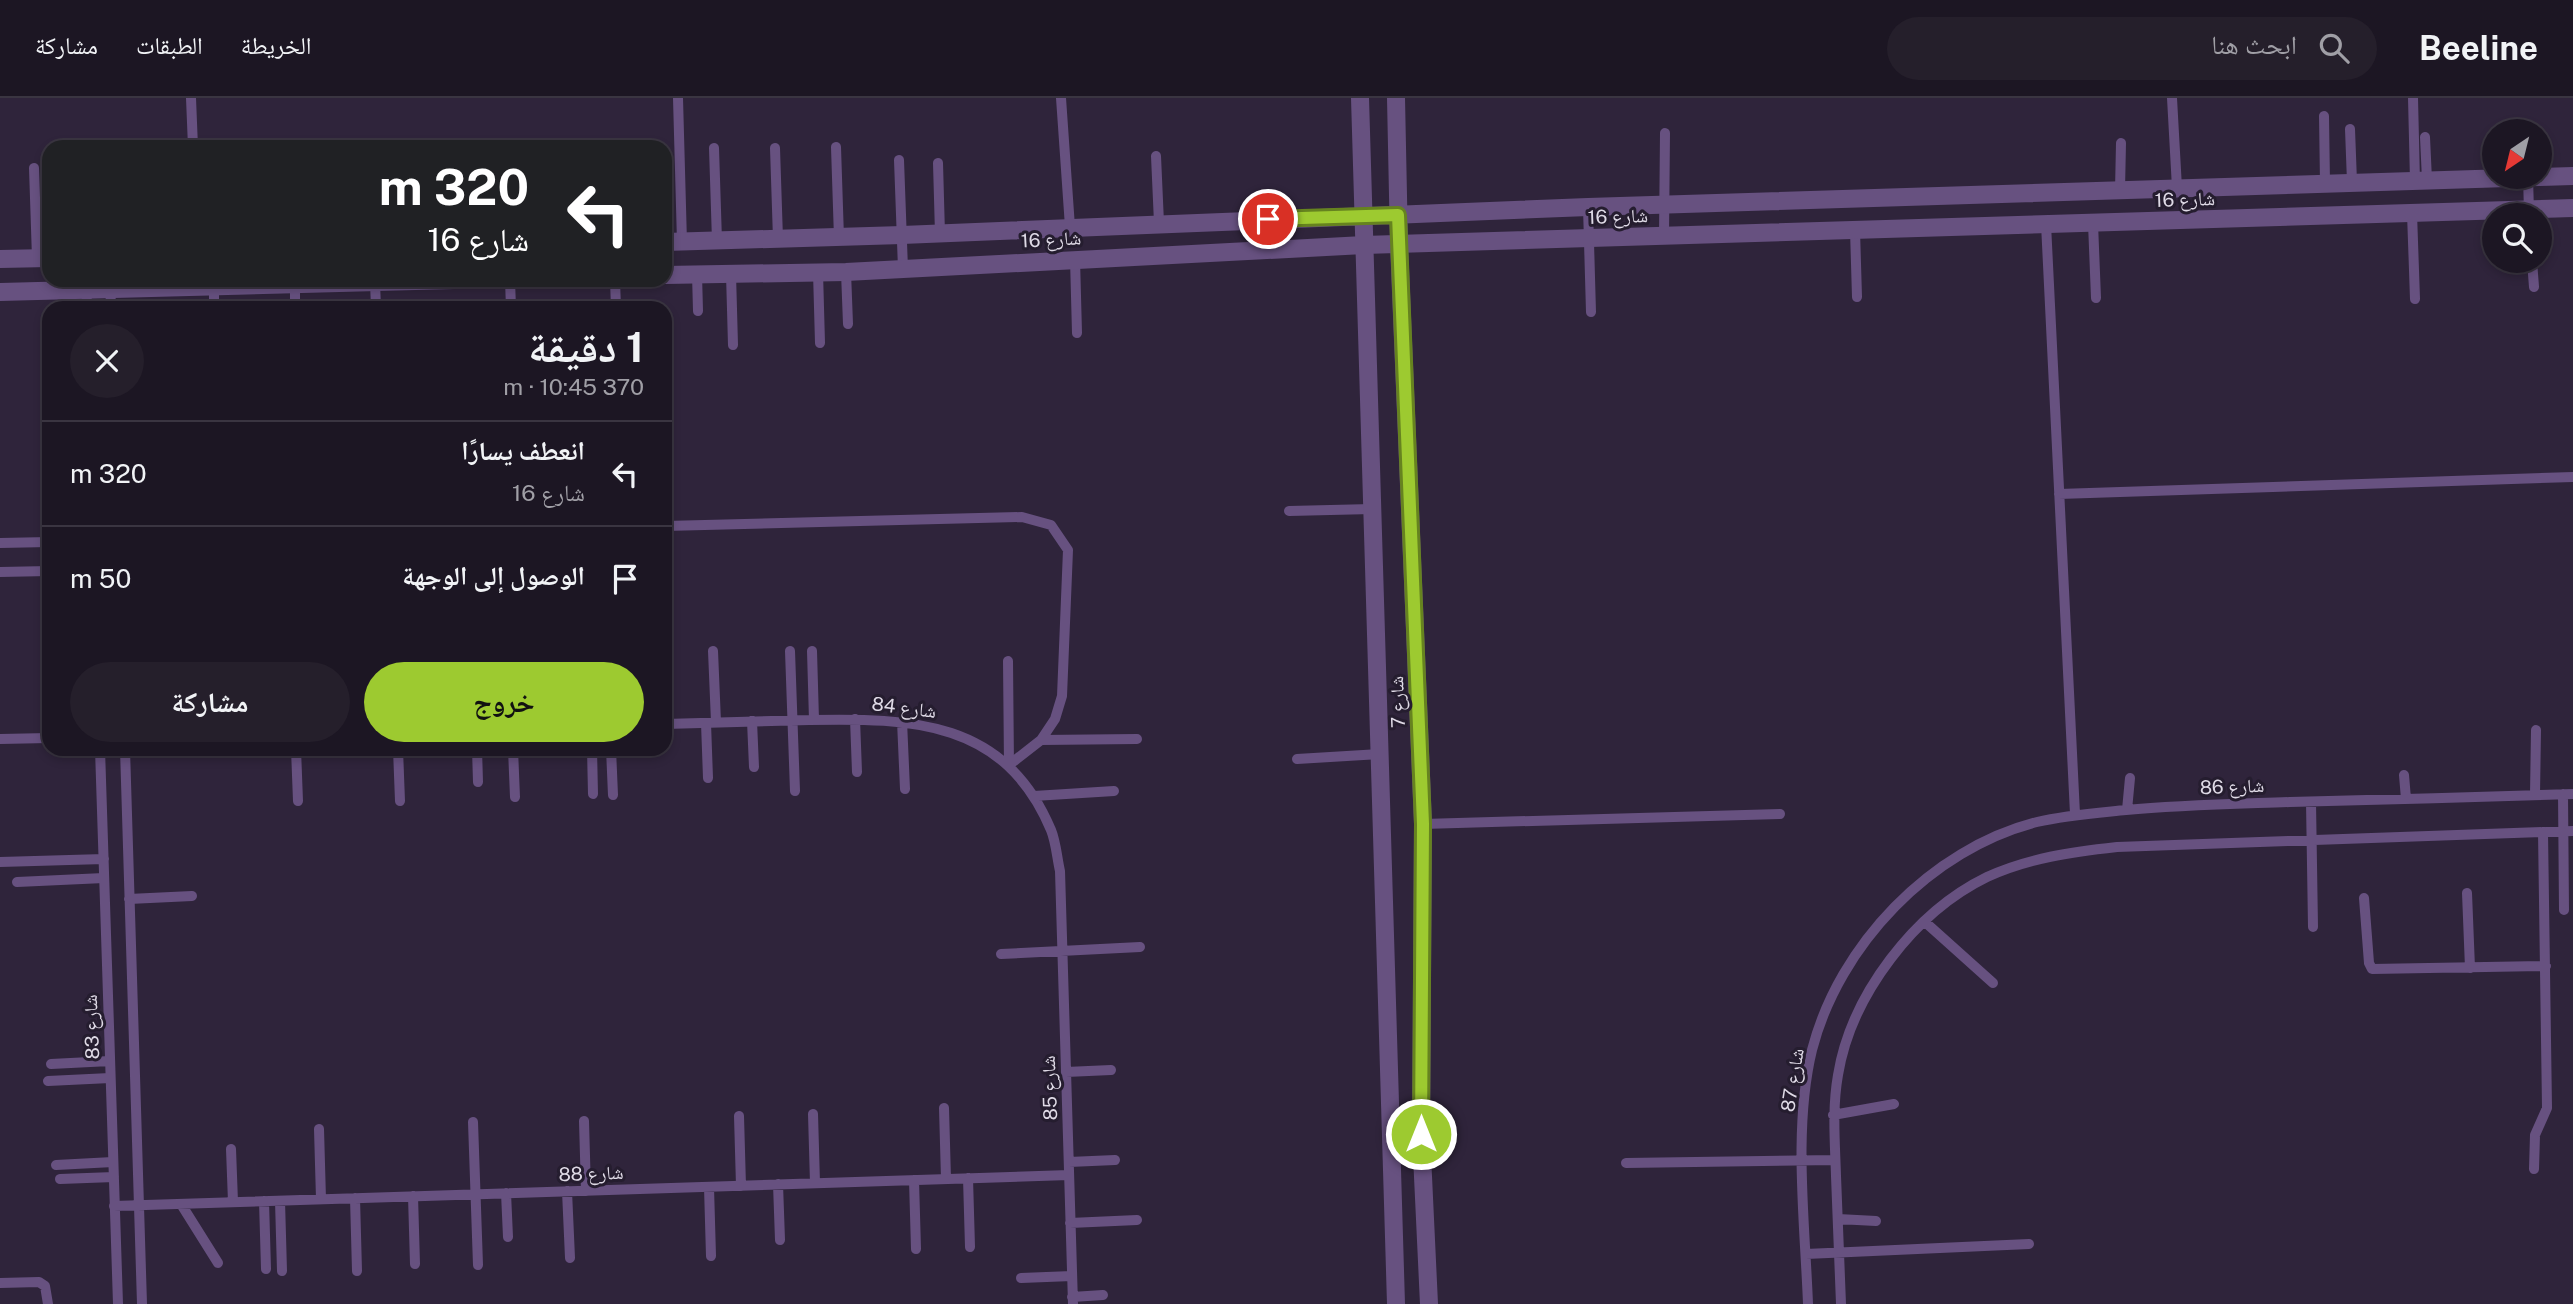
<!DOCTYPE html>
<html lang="ar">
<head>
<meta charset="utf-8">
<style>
  body { margin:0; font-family:"Public Sans","Noto Naskh Arabic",sans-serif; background:#251f2b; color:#f1f3f6; direction:rtl; height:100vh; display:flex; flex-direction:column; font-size:26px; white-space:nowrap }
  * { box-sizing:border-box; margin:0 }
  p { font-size:23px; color:#a09fa6 }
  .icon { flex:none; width:38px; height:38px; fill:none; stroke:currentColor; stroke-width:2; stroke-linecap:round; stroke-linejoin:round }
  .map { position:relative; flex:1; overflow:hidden; direction:ltr }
  .side { position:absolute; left:42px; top:203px; width:630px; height:455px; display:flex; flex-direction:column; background:#1c1623; border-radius:21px; box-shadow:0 4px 10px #0003,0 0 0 2px #3a3541; direction:rtl }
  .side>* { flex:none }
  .guide { position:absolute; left:42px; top:42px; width:630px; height:147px; border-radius:21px; box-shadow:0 4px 10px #0003,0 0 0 2px #3a3541; direction:rtl; background:#202124; color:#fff; overflow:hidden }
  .needle { width:46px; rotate:215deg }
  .controls { position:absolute; left:2482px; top:21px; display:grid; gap:14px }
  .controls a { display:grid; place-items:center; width:70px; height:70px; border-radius:50%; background:#1c1623; box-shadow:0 4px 10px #0003,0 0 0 2px #3a3541; font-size:35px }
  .pin { position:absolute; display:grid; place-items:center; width:60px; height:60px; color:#fff; margin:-30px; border:4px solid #fff; border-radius:50%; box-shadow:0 2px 7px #0007 }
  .me { position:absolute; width:77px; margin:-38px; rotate:0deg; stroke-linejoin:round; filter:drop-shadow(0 0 5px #0008) }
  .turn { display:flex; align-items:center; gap:24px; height:147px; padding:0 28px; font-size:32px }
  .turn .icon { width:91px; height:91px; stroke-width:2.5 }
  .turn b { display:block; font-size:49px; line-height:60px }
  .round { display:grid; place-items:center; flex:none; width:74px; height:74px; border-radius:37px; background:#251f2b }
  .headline { display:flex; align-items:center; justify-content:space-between; height:119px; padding:0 28px }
  h1 { font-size:42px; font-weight:700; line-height:52px }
  .primary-button { display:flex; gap:14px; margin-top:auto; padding:14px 28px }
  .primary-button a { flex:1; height:80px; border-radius:42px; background:#9dca30; color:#111; font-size:28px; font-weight:700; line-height:80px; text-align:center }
  .primary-button a+a { background:#251f2b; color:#f1f3f6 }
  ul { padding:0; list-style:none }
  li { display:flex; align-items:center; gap:21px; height:105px; padding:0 28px; border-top:2px solid #3a3541 }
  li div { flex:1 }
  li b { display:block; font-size:26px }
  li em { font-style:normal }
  header { display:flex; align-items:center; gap:42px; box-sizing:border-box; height:98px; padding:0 35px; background:#1c1623; border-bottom:2px solid #3a3541 }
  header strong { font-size:33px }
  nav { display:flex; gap:38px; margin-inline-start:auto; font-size:24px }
  .search { width:490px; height:63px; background:#251f2b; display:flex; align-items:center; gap:18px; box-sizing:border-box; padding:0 24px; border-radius:38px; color:#a09fa6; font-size:26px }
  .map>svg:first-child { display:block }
</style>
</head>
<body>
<header>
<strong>Beeline</strong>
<div class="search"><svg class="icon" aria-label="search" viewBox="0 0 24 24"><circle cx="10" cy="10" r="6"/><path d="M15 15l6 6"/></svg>ابحث هنا</div>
<nav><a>الخريطة</a><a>الطبقات</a><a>مشاركة</a></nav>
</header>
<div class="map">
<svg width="2573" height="1206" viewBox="0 0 2573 1206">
  <rect width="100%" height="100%" fill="#251d2f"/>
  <path fill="#2f243b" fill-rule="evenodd" d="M0 0H2573V1206H0ZM2494 33H2539V79H2494ZM49 49H665V182H49ZM2494 117H2539V163H2494ZM49 210H665V651H49Z"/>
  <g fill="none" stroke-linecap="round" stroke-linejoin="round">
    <path stroke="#675180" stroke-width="10" d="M191 0 193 49
      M678 0 682 144
      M1061 0 1070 129
      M2172 0 2177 90
      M2413 0 2415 83
      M2324 18 2325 85
      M2500 30V33
      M2350 31 2352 84
      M2425 39 2427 82
      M836 49 839 140
      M714 50 717 143
      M775 50 778 141
      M1156 58 1159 125
      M899 62 903 171
      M938 65 940 136
      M34 70 37 160
      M2528 79 2529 114
      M2120 92 2121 45
      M1588 109 1591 214
      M2412 115 2415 201
      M2093 125 2096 200
      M2046 126 2075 716
      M1855 132 1857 199
      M1664 138 1665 35
      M1075 161 1077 235
      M2532 163 2534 189
      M818 174 820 245
      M846 174 848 226
      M697 176 698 213
      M731 176 733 247
      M86 182 87 210
      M110 182 111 210
      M510 182 511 210
      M615 182 616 210
      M375 184 376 210
      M214 186V210
      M295 186V210
      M2059 396 2573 379
      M1289 413 1372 411
      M665 428 1022 419 1051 427 1068 452 1062 598 1055 621 1041 642 1009 667
      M0 445 49 444
      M0 474 49 473
      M713 553 716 624
      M790 553 795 693
      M812 553 814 622
      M1008 563 1009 667
      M855 621 857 674
      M752 623 754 669
      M902 623 905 691
      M706 625 708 680
      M665 626C713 625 761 623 809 622 912 620 1005 622 1051 732 1056 744 1057 760 1060 773L1073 1206
      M0 641 49 640
      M1041 642 1137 641
      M100 651 118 1206
      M125 651 142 1206
      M296 651 298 703
      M398 651 400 703
      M477 651 478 684
      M513 651 515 699
      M592 651 593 696
      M611 651 613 697
      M1297 661 1380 656
      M2404 677 2406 701
      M2563 696 2564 812
      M2535 697 2536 632
      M1034 698 1114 693
      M2311 704 2313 829
      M2127 712 2130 680
      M1423 726 1780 716
      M0 764 104 761
      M17 784 104 780
      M2467 795 2470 870
      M2364 800 2369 865 2372 871 2546 868
      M129 801 192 798
      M1925 824 1993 885
      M1001 856 1140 849
      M51 966 110 963
      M1066 974 1111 972
      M48 983 110 980
      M944 1010 946 1081
      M813 1016 815 1085
      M1833 1017 1894 1006
      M739 1018 741 1088
      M584 1023 586 1093
      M473 1024 478 1167
      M319 1031 321 1101
      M231 1051 233 1104
      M1069 1064 1115 1062
      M1626 1065 1835 1062
      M56 1067 113 1064
      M2534 1071 2535 1037 2547 1010 2543 734
      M968 1080 970 1149
      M60 1081 114 1079
      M914 1082 916 1151
      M778 1086 780 1142
      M709 1089 711 1158
      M567 1093 570 1160
      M506 1095 508 1139
      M413 1098 415 1166
      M355 1100 357 1173
      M264 1103 266 1171
      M280 1103 282 1173
      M181 1106 218 1165
      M114 1108 1069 1077
      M1838 1121 1876 1123
      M1070 1125 1137 1122
      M1806 1156 2029 1146
      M1021 1180 1072 1178
      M0 1185 39 1184 45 1188 48 1206
      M1072 1199 1103 1197
      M1808 1206C1805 1126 1793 1030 1812 952 1839 847 1931 751 2037 724 2066 717 2096 715 2126 712 2181 707 2235 706 2290 704 2384 702 2479 699 2573 696
      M1841 1206C1839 1163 1838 1121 1836 1078 1835 1044 1832 1011 1838 977 1851 897 1915 814 1987 779 2028 760 2072 754 2117 749L2573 733"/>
    <path stroke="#675180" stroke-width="18" d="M1360 0 1396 1206
      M1396 0 1399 146 1423 726 1421 1036 1429 1206
      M2539 79 2573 78
      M665 144 902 137 1588 109 2539 79
      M0 161 49 160
      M665 177 846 174 1364 147 2573 110
      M0 194 454 182"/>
  </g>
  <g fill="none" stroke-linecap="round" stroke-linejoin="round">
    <defs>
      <path id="route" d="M1268 121 1398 117 1423 726 1421 1036"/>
    </defs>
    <use href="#route" stroke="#66831f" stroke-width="18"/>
    <use href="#route" stroke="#9dca30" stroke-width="12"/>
  </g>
  <g text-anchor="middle" stroke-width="6" stroke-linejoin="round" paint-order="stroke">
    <g font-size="19" fill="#dfdae6" stroke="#251d2f">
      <text transform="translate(2185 101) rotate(-2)" y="7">شارع 16</text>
      <text transform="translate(1618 118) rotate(-2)" y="7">شارع 16</text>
      <text transform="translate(1051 141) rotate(-3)" y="7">شارع 16</text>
      <text transform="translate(1397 604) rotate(-92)" y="7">شارع 7</text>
      <text transform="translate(904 609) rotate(7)" y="7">شارع 84</text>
      <text transform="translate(2232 688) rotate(-2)" y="7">شارع 86</text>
      <text transform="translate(91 929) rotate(-92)" y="7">شارع 83</text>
      <text transform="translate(1792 982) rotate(-81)" y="7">شارع 87</text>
      <text transform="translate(1049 990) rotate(-92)" y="7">شارع 85</text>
      <text transform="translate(591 1075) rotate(-2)" y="7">شارع 88</text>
    </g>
  </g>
</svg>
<div class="controls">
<a><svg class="needle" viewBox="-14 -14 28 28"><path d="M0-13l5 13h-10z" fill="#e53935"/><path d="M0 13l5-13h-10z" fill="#a09fa6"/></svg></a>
<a><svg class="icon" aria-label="search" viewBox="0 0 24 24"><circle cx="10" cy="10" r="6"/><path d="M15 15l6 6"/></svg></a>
</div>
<div class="pin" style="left:1268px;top:121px;background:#d93025"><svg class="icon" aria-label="arrive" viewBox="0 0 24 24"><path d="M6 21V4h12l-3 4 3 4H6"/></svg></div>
<svg class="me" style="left:1421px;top:1036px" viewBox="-20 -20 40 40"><circle r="17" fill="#9dca30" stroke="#fff" stroke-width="3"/><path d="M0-11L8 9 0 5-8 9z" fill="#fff"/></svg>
<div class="guide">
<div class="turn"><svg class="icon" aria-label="left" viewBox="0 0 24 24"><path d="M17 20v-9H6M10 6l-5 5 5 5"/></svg><div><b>320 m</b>شارع 16</div></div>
</div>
<section class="side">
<div class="headline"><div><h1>1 دقيقة</h1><p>370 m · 10:45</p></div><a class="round"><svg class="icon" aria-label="close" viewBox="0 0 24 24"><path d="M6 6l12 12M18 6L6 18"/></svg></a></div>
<ul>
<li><svg class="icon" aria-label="left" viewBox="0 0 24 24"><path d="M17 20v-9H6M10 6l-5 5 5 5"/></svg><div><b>انعطف يسارًا</b><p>شارع 16</p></div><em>320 m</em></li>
<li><svg class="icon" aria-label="arrive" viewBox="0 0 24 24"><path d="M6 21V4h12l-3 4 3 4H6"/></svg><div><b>الوصول إلى الوجهة</b></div><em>50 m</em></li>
</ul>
<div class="primary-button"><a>خروج</a><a>مشاركة</a></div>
</section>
</div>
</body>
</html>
